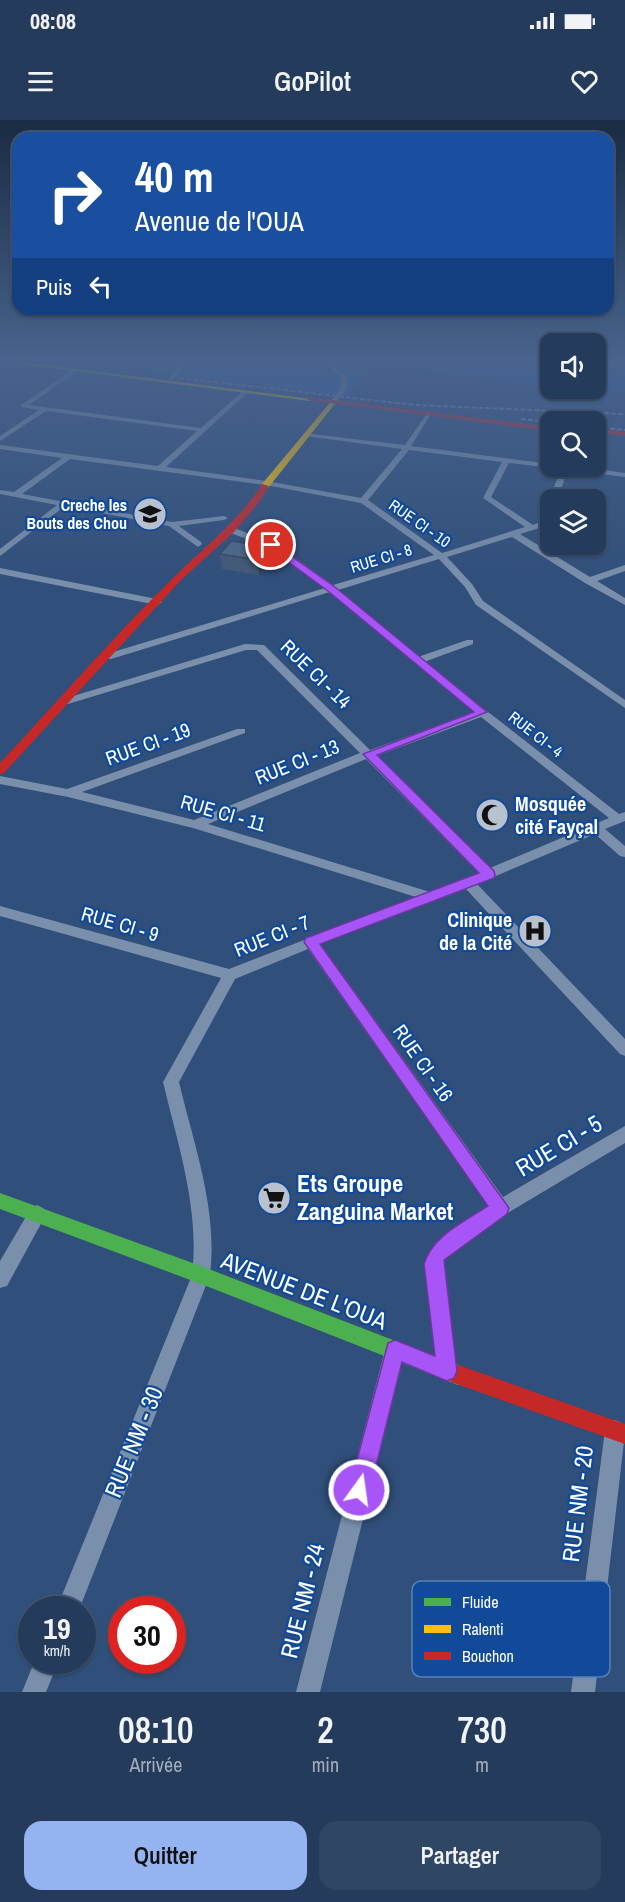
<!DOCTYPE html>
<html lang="fr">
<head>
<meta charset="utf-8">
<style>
  body { margin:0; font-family:"Archivo Narrow",sans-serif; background:#304665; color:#f1f3f6; height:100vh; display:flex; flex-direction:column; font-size:22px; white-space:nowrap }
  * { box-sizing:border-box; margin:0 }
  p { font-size:20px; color:#a3adbb }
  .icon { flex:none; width:33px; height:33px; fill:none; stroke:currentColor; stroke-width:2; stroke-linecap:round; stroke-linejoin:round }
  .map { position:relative; height:1572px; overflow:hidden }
  .panel { display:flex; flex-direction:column; background:#243b5c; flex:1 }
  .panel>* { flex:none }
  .guide { position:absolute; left:12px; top:12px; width:602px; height:183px; border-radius:18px; box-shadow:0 2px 4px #0004,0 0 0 2px #415572; background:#1a4fa0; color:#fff; overflow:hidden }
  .controls { position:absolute; left:540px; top:213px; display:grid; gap:12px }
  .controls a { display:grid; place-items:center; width:66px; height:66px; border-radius:12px; background:#243b5c; box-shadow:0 2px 4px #0004,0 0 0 2px #415572; font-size:30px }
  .speed { position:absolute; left:18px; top:1476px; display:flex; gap:12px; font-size:30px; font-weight:700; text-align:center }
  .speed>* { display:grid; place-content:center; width:78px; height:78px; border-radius:50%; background:#243b5c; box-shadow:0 2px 4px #0004,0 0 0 2px #415572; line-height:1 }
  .speed small { font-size:15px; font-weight:400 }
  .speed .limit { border:9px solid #d22; background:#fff; color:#111 }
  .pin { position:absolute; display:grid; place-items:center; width:51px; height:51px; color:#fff; margin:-26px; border:3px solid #fff; border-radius:50%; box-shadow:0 2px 6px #0007 }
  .me { position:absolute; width:66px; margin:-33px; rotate:14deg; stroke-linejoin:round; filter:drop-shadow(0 0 4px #0008) }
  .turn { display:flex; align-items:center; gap:21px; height:126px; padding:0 24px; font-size:27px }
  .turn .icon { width:78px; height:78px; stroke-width:2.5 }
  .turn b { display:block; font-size:42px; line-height:51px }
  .then { display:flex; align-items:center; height:57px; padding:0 24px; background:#0003; gap:12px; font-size:22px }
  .eta { display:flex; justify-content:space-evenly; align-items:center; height:102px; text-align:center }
  .eta b { font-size:36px; font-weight:600; line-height:42px }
  .action { display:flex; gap:12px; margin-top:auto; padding:12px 24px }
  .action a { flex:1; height:69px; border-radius:18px; background:#95b2f1; color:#111; font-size:24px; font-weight:600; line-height:69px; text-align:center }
  .action a+a { background:#304665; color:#f1f3f6 }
  .status { display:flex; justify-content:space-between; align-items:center; height:42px; padding:0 30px; background:#243b5c; direction:ltr }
  .status svg { height:16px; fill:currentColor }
  header { display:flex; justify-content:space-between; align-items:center; height:78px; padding:0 24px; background:#243b5c; font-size:27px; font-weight:600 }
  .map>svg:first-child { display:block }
</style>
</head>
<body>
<div class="status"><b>08:08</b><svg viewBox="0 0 49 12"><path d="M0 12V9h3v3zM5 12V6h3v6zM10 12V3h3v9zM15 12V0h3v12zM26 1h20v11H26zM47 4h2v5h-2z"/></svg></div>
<header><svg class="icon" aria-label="menu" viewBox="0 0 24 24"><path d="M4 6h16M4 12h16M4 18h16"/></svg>GoPilot<svg class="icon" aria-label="heart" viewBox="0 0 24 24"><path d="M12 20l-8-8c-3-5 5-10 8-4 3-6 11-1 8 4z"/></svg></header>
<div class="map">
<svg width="625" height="1572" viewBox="0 0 625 1572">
  <rect width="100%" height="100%" fill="#304f7a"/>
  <path fill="#2561b0" d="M79 242H550V267L375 244 347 276Z
    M596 242H625V271L577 269 596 268Z"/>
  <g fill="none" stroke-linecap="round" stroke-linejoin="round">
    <path fill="#7a8fac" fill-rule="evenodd" d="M183 242H189L172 260H168Z
      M323 242H330L348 257 346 269 337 281 332 280 340 269 342 258Z
      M74 249 76 252 29 285 201 308 242 272H246V274L166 347 266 361 361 378 402 329 305 316 303 313 405 325 428 292 431 294 411 326 550 344V346H577L625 353V357L568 350 557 380H550V382L549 380 561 349 509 343 491 377 533 405 540 402 546 387 550 385V396L546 406 520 414 590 457 625 445V451L597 461 625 478V485L585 463 512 417 447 437 472 464 483 481 625 580V588L476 485 465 467 439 439 338 470 418 537 467 520H473V524L424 542 619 694 625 692V701L605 709 625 726V737L620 736 595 714 477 764 625 919V936L620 934 466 769 320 824 503 1077 625 1006V1023L506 1094 447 1135 443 1145 457 1251 454 1258 447 1261 440 1258 437 1251 425 1144 435 1123 488 1086 308 829 235 859 179 962C194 1025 218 1090 210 1155L79 1490H56L192 1155C200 1090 178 1025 163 962L221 858 0 796V786L229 849 416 777 193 708 68 677 0 664V656L67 669 237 609H245V613L82 672 194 700 360 633 257 530H246L68 584H60L59 582 60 580 245 524 264 525 370 630 475 592 330 472 111 539H103V535L325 468 268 427 228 412V408H234L274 423 333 465 434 435 361 383 266 365 70 339 22 374 172 402 224 396 228 398 224 400 179 406 201 422 202 424 198 427 169 406 65 386 0 436V429L57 385 0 374V370L14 372 62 338 0 329V325L158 346 197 311 46 291 0 321V316L39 290 21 287V285ZM409 330 502 342 483 378 525 407 442 433 368 380ZM481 597 609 698 490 748 376 636ZM366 639 479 753 430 772 208 704Z
      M0 448 157 479 162 482 157 485 0 454Z
      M37 1085 43 1088 46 1094 43 1100 7 1166 0 1168V1141L31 1088Z
      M395 1220 402 1223 405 1230 320 1572H296L385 1230 388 1223Z
      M615 1300 622 1303 625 1313 595 1572H571L605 1310 608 1303Z
      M35 1540H59L46 1572H22Z"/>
    <path fill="#4caf50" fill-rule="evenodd" d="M0 1073 201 1146 458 1245 465 1248 468 1255 465 1262 458 1265 201 1164 0 1089Z"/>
    <path fill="#ffc107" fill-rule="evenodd" d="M4 242H22L312 279 309 281Z
      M333 279 338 280 268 368H262V364Z"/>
    <path fill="#c62828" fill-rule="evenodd" d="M309 277 550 307V311L307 280Z
      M596 308 625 312V316L596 312Z
      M262 364 269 366 261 380 234 412 181 460 4 653 0 654V643C58 581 114 516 175 456 205 426 239 401 262 364Z
      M458 1245 625 1304V1324L451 1262 448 1255 451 1248Z"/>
    <path stroke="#7b8fab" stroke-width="2" stroke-dasharray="5 2" stroke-linecap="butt" d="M179 258 415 285 625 294
      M521 299 550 302
      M596 307 625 310"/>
  </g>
  <path fill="#425976" d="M268 427V443L259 455 222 449 220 434Z"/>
  <path fill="#364860" d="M268 427V443L259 455 258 440Z"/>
  <path fill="#4d6789" stroke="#364860" stroke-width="1.5" d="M231 421 268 427 258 440 220 434Z"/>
  <linearGradient id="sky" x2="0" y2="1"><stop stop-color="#1a2b43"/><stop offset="0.52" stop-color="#48638d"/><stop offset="1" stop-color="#48638d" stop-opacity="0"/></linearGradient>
  <rect width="625" height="462" fill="url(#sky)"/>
  <path fill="#a855f7" stroke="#6d37a1" stroke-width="1.5" d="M268 424H274L335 467 487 592 377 635 494 751 495 755 494 758 320 824 509 1088 507 1094 444 1140 457 1251 454 1258 447 1261 402 1242 370 1370 367 1378 359 1381 352 1378 349 1370 388 1223 395 1220 435 1236 424 1144C433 1115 464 1102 488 1086L304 822 306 818 479 753 363 634 474 592 328 471 268 427Z"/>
  <defs>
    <symbol id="school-disc" viewBox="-11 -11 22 22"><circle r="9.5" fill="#b7c1d0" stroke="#104a99"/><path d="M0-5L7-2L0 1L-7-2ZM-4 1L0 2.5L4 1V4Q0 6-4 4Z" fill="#111"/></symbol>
    <symbol id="mosque-disc" viewBox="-11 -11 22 22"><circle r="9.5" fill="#b7c1d0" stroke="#104a99"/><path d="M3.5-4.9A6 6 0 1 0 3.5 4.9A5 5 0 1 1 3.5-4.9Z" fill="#111"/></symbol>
    <symbol id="hospital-disc" viewBox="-11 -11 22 22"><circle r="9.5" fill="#b7c1d0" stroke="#104a99"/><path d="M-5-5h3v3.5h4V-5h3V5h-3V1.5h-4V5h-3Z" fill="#111"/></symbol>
    <symbol id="supermarket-disc" viewBox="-11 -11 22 22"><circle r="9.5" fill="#b7c1d0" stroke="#104a99"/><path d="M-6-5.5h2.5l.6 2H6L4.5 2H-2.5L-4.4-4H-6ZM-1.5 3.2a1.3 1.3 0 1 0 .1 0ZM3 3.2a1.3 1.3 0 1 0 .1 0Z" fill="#111"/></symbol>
  </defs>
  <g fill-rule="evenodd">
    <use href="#school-disc" x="131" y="375" width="38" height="38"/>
    <use href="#mosque-disc" x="473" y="676" width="38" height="38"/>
    <use href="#hospital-disc" x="516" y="792" width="38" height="38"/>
    <use href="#supermarket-disc" x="255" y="1059" width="38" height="38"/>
  </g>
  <g text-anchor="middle" stroke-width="4.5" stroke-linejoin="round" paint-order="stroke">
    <g font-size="16" font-weight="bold" fill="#fff" stroke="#104a99" text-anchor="end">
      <text x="127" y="391">Creche les<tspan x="127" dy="18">Bouts des Chou</tspan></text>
    </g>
    <g font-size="16" fill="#fff" stroke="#104a99">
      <text transform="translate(420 403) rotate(35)" y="6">RUE CI - 10</text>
      <text transform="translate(381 438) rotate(-17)" y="6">RUE CI - 8</text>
      <text transform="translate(536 614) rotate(38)" y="6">RUE CI - 4</text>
    </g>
    <g font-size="20" fill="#fff" stroke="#104a99">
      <text transform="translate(316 554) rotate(44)" y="7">RUE CI - 14</text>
      <text transform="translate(148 624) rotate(-20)" y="7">RUE CI - 19</text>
      <text transform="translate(297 642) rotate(-22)" y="7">RUE CI - 13</text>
      <text transform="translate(223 693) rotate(16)" y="7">RUE CI - 11</text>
      <text transform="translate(120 804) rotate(16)" y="7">RUE CI - 9</text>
      <text transform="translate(272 816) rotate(-22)" y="7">RUE CI - 7</text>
      <text transform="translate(423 943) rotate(55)" y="7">RUE CI - 16</text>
    </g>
    <g font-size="20" font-weight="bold" fill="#fff" stroke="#104a99" text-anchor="start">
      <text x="515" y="691">Mosquée<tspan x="515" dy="23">cité Fayçal</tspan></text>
      <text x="512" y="807" text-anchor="end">Clinique<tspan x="512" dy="23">de la Cité</tspan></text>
    </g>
    <g font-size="24" fill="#fff" stroke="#104a99">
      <text transform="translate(559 1026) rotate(-31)" y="8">RUE CI - 5</text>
      <text transform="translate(304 1171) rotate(21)" y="8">AVENUE DE L'OUA</text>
      <text transform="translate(134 1322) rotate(-68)" y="8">RUE NM - 30</text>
      <text transform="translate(578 1384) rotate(-83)" y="8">RUE NM - 20</text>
      <text transform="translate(303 1481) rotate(-76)" y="8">RUE NM - 24</text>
    </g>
    <g font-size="24" font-weight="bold" fill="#fff" stroke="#104a99" text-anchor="start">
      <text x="297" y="1072">Ets Groupe<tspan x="297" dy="28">Zanguina Market</tspan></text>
    </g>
  </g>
  <rect x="412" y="1461" width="198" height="96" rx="9" fill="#104a99" stroke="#5880b8" stroke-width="1.5"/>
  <rect x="424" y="1478" width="27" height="8" fill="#4caf50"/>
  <rect x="424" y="1505" width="27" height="8" fill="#ffc107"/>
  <rect x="424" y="1532" width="27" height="8" fill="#c62828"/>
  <g font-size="16" fill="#fff">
    <text x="462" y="1488">Fluide</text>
    <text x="462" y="1515">Ralenti</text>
    <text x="462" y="1542">Bouchon</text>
  </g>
</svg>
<div class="controls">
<a><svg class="icon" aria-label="sound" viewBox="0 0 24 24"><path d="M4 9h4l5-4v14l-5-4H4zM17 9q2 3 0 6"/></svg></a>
<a><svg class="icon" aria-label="search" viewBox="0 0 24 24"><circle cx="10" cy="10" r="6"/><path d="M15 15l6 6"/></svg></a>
<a><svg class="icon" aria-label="layers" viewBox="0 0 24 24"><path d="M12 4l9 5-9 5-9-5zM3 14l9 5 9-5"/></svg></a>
</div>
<div class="speed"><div>19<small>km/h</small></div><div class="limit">30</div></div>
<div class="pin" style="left:271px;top:425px;background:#d93025"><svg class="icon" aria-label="arrive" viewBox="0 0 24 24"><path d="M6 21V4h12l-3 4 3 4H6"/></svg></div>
<svg class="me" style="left:359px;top:1370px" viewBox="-20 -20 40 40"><circle r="17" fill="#a855f7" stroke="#fff" stroke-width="3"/><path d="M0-11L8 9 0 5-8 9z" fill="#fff"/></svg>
<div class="guide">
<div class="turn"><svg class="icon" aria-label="right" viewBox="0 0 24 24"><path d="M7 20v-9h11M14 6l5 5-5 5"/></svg><div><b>40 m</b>Avenue de l'OUA</div></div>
<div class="then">Puis<svg class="icon" aria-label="left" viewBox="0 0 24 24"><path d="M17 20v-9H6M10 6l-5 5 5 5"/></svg></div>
</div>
</div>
<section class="panel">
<div class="eta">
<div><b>08:10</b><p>Arrivée</p></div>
<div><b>2</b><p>min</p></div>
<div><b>730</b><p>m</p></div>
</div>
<div class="action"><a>Quitter</a><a>Partager</a></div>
</section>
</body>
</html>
